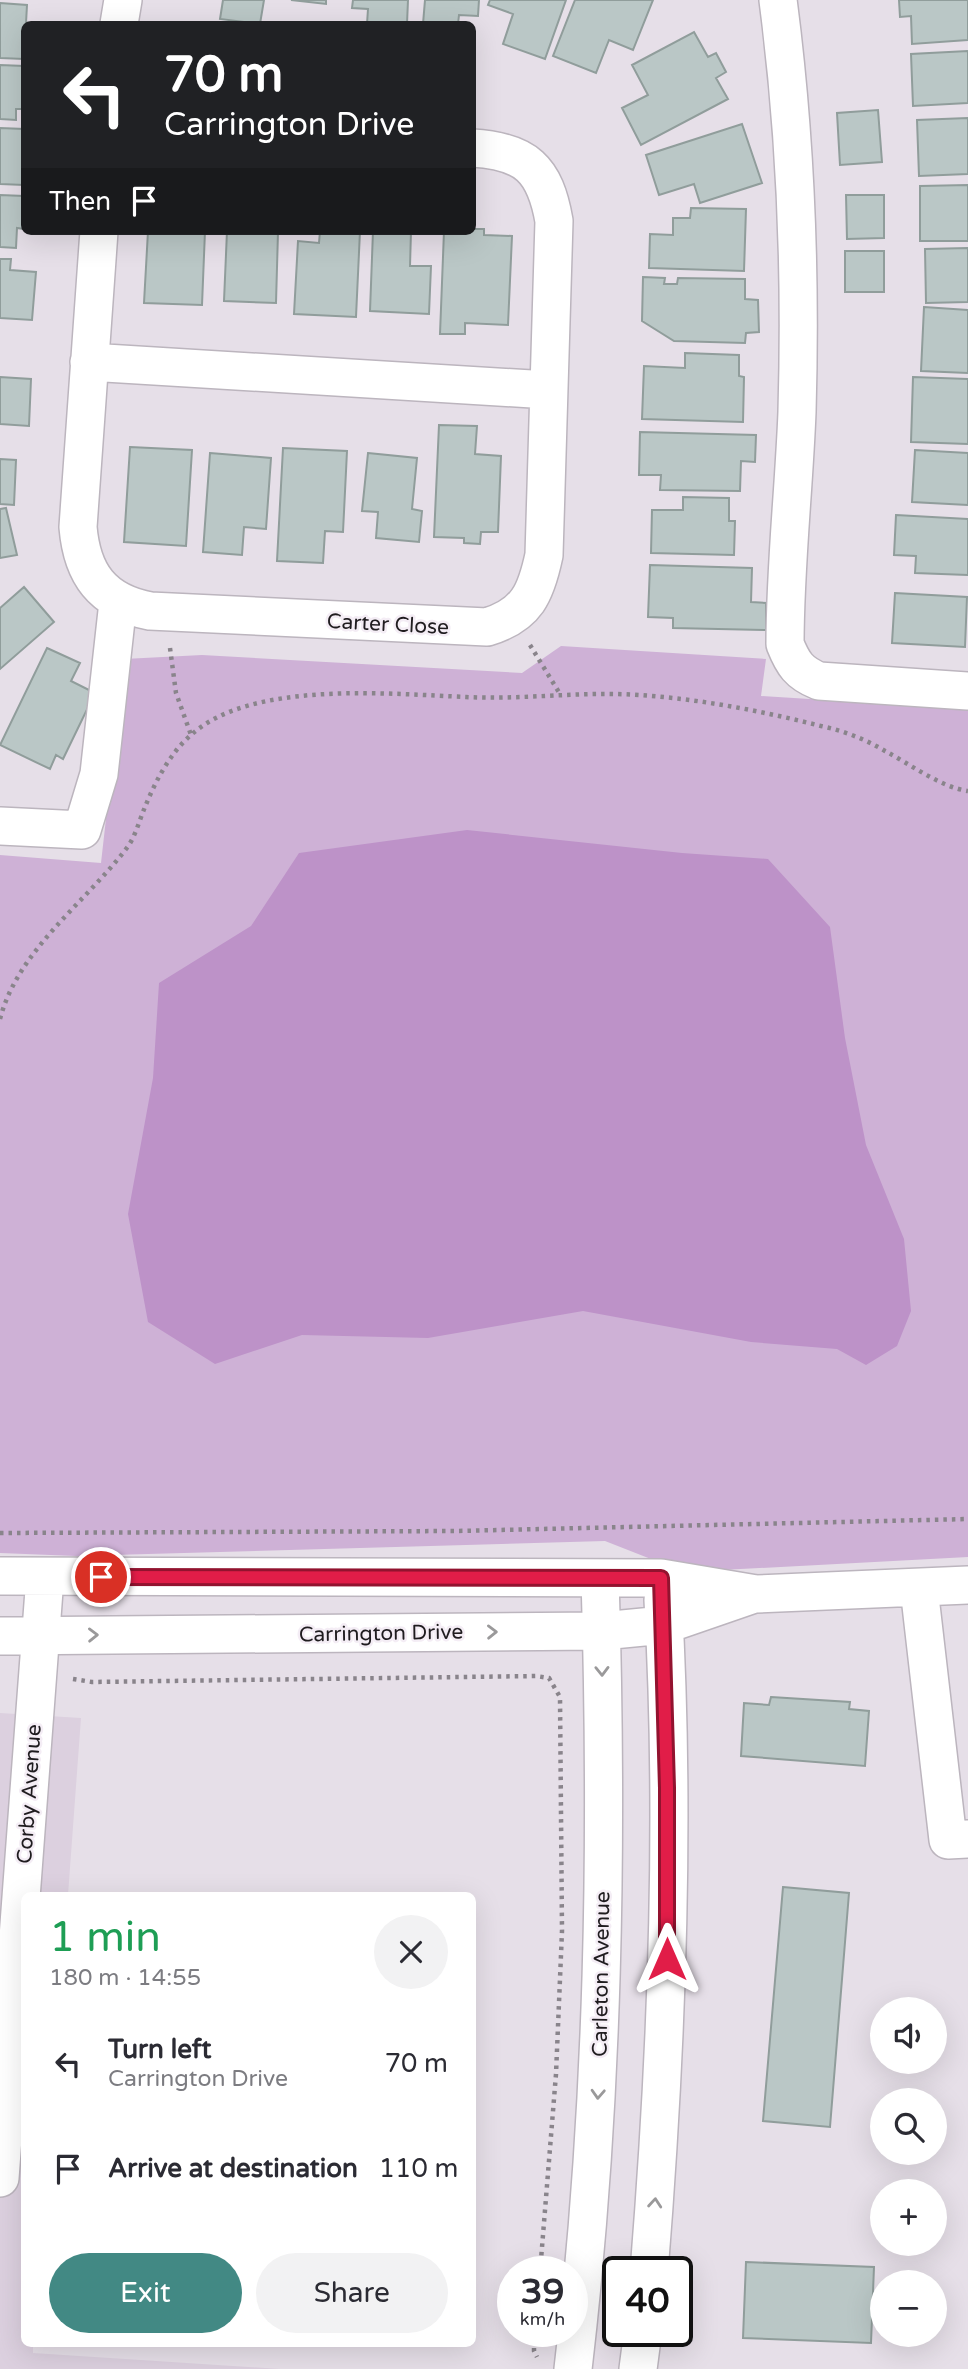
<!DOCTYPE html>
<html lang="en">
<head>
<meta charset="utf-8">
<style>
  body { margin:0; font-family:"Varela Round",sans-serif; background:#f2f2f3; color:#2b2b33; height:100vh; display:flex; flex-direction:column; font-size:26px; white-space:nowrap }
  * { box-sizing:border-box; margin:0 }
  p { font-size:23px; color:#7c7c81 }
  .icon { flex:none; width:38px; height:38px; fill:none; stroke:currentColor; stroke-width:2; stroke-linecap:round; stroke-linejoin:round }
  .map { position:relative; flex:1; overflow:hidden }
  .drawer { position:absolute; left:21px; top:1892px; width:455px; height:455px; display:flex; flex-direction:column; background:#fff; border-radius:10px; box-shadow:0 7px 28px #0002 }
  .drawer>* { flex:none }
  .guide { position:absolute; left:21px; top:21px; width:455px; height:214px; border-radius:10px; box-shadow:0 7px 28px #0002; background:#202124; color:#fff; overflow:hidden }
  .fabs { position:absolute; left:870px; top:1997px; display:grid; gap:14px }
  .fabs a { display:grid; place-items:center; width:77px; height:77px; border-radius:50%; background:#fff; box-shadow:0 7px 28px #0002; font-size:35px }
  .speed { position:absolute; left:497px; top:2256px; display:flex; gap:14px; font-size:35px; font-weight:700; text-align:center }
  .speed>* { display:grid; place-content:center; width:91px; height:91px; border-radius:50%; background:#fff; box-shadow:0 7px 28px #0002; line-height:1 }
  .speed small { font-size:18px; font-weight:400 }
  .speed .limit { border:4px solid #111; border-radius:10px; background:#fff; color:#111 }
  .pin { position:absolute; display:grid; place-items:center; width:60px; height:60px; color:#fff; margin:-30px; border:4px solid #fff; border-radius:50%; box-shadow:0 2px 7px #0007 }
  .me { position:absolute; width:77px; margin:-38px; rotate:0deg; stroke-linejoin:round; filter:drop-shadow(0 0 5px #0008) }
  .turn { display:flex; align-items:center; gap:24px; height:147px; padding:0 28px; font-size:32px }
  .turn .icon { width:91px; height:91px; stroke-width:2.5 }
  .turn b { display:block; font-size:49px; line-height:60px }
  .then { display:flex; align-items:center; height:66px; padding:0 28px; background:#0003; gap:14px; font-size:26px }
  .round { display:grid; place-items:center; flex:none; width:74px; height:74px; border-radius:37px; background:#f2f2f3 }
  .headline { display:flex; align-items:center; justify-content:space-between; height:119px; padding:0 28px }
  h1 { font-size:42px; font-weight:600; line-height:52px; color:#1e9e55 }
  .action { display:flex; gap:14px; margin-top:auto; padding:14px 28px }
  .action a { flex:1; height:80px; border-radius:42px; background:#428984; color:#fff; font-size:28px; font-weight:600; line-height:80px; text-align:center }
  .action a+a { background:#f2f2f3; color:#2b2b33 }
  ul { padding:0; list-style:none }
  li { display:flex; align-items:center; gap:21px; height:105px; padding:0 28px }
  li div { flex:1 }
  li b { display:block; font-size:26px }
  li em { font-style:normal }
  .map>svg:first-child { display:block }
</style>
</head>
<body>
<div class="map">
<svg width="968" height="2369" viewBox="0 0 968 2369">
  <rect width="100%" height="100%" fill="#e6dfe8"/>
  <path fill="#dcd0df" d="M0 1713 81 1718 68 1895H24V2343H33V2353L280 2369H0Z"/>
  <path fill="#ceb1d6" d="M561 646 766 659 761 696 968 709V1557L684 1572 605 1541 76 1556 0 1553V855L101 863 124 659 202 655 522 673Z"/>
  <path fill="#bd92c8" d="M467 830 682 853 768 859 830 927 845 1038 866 1145 904 1239 911 1311 897 1346 866 1365 837 1349 751 1342 583 1311 428 1338 302 1335 215 1364 148 1322 128 1214 153 1078 159 983 251 926 299 853Z"/>
  <path fill="#bac7c6" stroke="#909d9b" stroke-width="2" d="M223 0H264L260 24 220 19Z
    M291 0H326V4Z
    M353 0H408L407 24H367L368 9 352 8Z
    M425 0H479L478 16 459 15 458 24H423Z
    M490 0H566L545 59 503 44 513 14 488 5Z
    M575 0H653L633 50 609 40 596 73 553 56Z
    M899 0H968V40L912 44 911 16 900 17Z
    M0 3 27 5 24 59 0 58Z
    M694 32 708 57 716 53 726 72 716 78 728 99 641 145 622 108 648 95 632 65Z
    M968 51V103L913 106 911 54Z
    M0 65 24 66V109H16V120L0 119Z
    M878 110 882 162 840 165 837 113Z
    M968 118V174L919 176 917 120Z
    M742 124 762 183 700 203 694 184 659 195 646 155Z
    M0 128 24 129V185L0 184Z
    M968 185V241H920V186Z
    M0 195 24 196V229L17 228 16 248 0 247Z
    M846 195H884V238L847 239Z
    M691 208 746 209 744 271 649 268 650 234 673 235V218H690Z
    M472 229H484V235L512 236 508 325 465 323V334H440L444 231Z
    M148 231H205L202 305 144 303Z
    M227 231 278 232 276 303 224 301Z
    M320 231H360L356 317 294 314 298 241 319 243Z
    M373 231H411L410 266H431L429 314 370 311Z
    M968 248V302L926 303 925 249Z
    M845 251H884V292H845Z
    M0 259H11L10 270 36 272 32 320 0 318Z
    M643 277 665 278 664 284H677L678 278 745 279V299L758 300 759 332 746 333 745 343 674 341 642 321Z
    M924 307 968 310V373L921 371Z
    M685 353 739 355V376L744 377 743 422 642 419 644 366 685 368Z
    M0 377 31 379 29 426 0 424Z
    M913 377 968 379V444L911 442Z
    M439 425 477 426 475 454 501 456 498 532H481L480 544 464 543V538L434 537Z
    M640 432 756 435 755 462 741 461 740 491 660 490 661 475H639Z
    M130 447 192 450 186 546 124 542Z
    M283 448 347 451 343 532 325 531 323 563 277 561Z
    M915 450 968 453V505L912 502Z
    M210 453 271 458 266 529 244 527 242 555 203 552Z
    M368 453 417 458 412 509 422 511 419 542 376 538 378 512 362 511Z
    M0 459 16 460 14 505 0 504Z
    M683 497 729 498V521H735L734 555 651 553 652 510H683Z
    M6 508 17 555 0 558V509Z
    M896 515 968 519V575L915 573 916 556 894 555Z
    M650 565 752 568 751 602 766 603V630L673 628V618L648 617Z
    M24 587 54 622 0 669V608Z
    M895 593 967 597 965 647 892 643Z
    M47 648 80 663 71 681 95 693 63 759 56 755 50 769 0 745Z
    M771 1697 850 1702 849 1709 869 1711 865 1766 741 1756 744 1703 769 1705Z
    M783 1887 849 1893 830 2127 763 2121Z
    M746 2262 874 2267 871 2343 743 2338Z"/>
  <g fill="none" stroke-linecap="round" stroke-linejoin="round">
    <defs>
      <path id="minor" d="M778 0C796 137 801 274 797 412 794 489 785 567 785 644 793 664 799 673 819 681L968 691
        M119 24 123 0
        M99 231 78 527C82 574 102 602 150 611L487 627C527 615 536 593 544 555L554 221C545 169 526 151 472 148
        M89 362 548 390
        M0 826 82 830 99 774 118 602
        M0 1576 661 1578 756 1594 968 1585
        M919 1588 948 1840 968 1839
        M0 1636 602 1631 664 1625 751 1595
        M0 2178 45 1577
        M649 2272C667 2049 676 1823 663 1600
        M573 2369C604 2106 608 1843 600 1578
        M638 2369 643 2331"/>
    </defs>
    <use href="#minor" stroke="#bcb5be" stroke-width="40"/>
    <path stroke="#89848b" stroke-width="4.5" stroke-dasharray="3.5 5" stroke-linecap="butt" d="M530 645 560 694
      M170 648 176 693 191 735
      M0 1019C18 950 84 904 126 849 135 838 139 821 145 807 155 782 170 753 191 735 251 680 390 694 466 697 523 700 581 691 639 695 700 699 762 711 821 726 844 731 865 739 885 751 910 764 940 787 968 791
      M0 1533 456 1531 968 1519
      M73 1679 92 1682 536 1676 549 1678 560 1697 562 1931 556 2074 540 2272
      M534 2331V2351L537 2357"/>
    <use href="#minor" stroke="#fff" stroke-width="37"/>
  </g>
  <defs><path id="oneway-chevron" d="M-2-3.5L2.5 0L-2 3.5" fill="none" stroke-width="1.6" stroke-linecap="round" stroke-linejoin="round" transform="scale(1.75)"/></defs>
  <g stroke="#9a999a">
    <use href="#oneway-chevron" transform="translate(492 1632) rotate(-1)"/>
    <use href="#oneway-chevron" transform="translate(93 1635) rotate(-1)"/>
    <use href="#oneway-chevron" transform="translate(602 1671) rotate(89)"/>
    <use href="#oneway-chevron" transform="translate(598 2094) rotate(93)"/>
    <use href="#oneway-chevron" transform="translate(655 2203) rotate(-85)"/>
  </g>
  <g fill="none" stroke-linecap="round" stroke-linejoin="round">
    <defs>
      <path id="route" d="M101 1577 661 1578 667 1788V1959"/>
    </defs>
    <use href="#route" stroke="#92132f" stroke-width="18"/>
    <use href="#route" stroke="#e11d48" stroke-width="12"/>
  </g>
  <g text-anchor="middle" stroke-width="5" stroke-linejoin="round" paint-order="stroke">
    <g font-size="21" fill="#1f1c1f" stroke="#f4edf5">
      <text transform="translate(388 624) rotate(3)" y="7">Carter Close</text>
      <text transform="translate(381 1633) rotate(-1)" y="7">Carrington Drive</text>
      <text transform="translate(29 1794) rotate(-86)" y="7">Corby Avenue</text>
      <text transform="translate(601 1974) rotate(-89)" y="7">Carleton Avenue</text>
    </g>
  </g>
</svg>
<div class="fabs">
<a><svg class="icon" aria-label="sound" viewBox="0 0 24 24"><path d="M4 9h4l5-4v14l-5-4H4zM17 9q2 3 0 6"/></svg></a>
<a><svg class="icon" aria-label="search" viewBox="0 0 24 24"><circle cx="10" cy="10" r="6"/><path d="M15 15l6 6"/></svg></a>
<a>+</a>
<a>−</a>
</div>
<div class="speed"><div>39<small>km/h</small></div><div class="limit">40</div></div>
<div class="pin" style="left:101px;top:1577px;background:#d93025"><svg class="icon" aria-label="arrive" viewBox="0 0 24 24"><path d="M6 21V4h12l-3 4 3 4H6"/></svg></div>
<svg class="me" style="left:667px;top:1959px" viewBox="-20 -20 40 40"><path d="M0-17L14 15 0 8-14 15z" fill="#e11d48" stroke="#fff" stroke-width="4"/></svg>
<div class="guide">
<div class="turn"><svg class="icon" aria-label="left" viewBox="0 0 24 24"><path d="M17 20v-9H6M10 6l-5 5 5 5"/></svg><div><b>70 m</b>Carrington Drive</div></div>
<div class="then">Then<svg class="icon" aria-label="arrive" viewBox="0 0 24 24"><path d="M6 21V4h12l-3 4 3 4H6"/></svg></div>
</div>
<section class="drawer">
<div class="headline"><div><h1>1 min</h1><p>180 m · 14:55</p></div><a class="round"><svg class="icon" aria-label="close" viewBox="0 0 24 24"><path d="M6 6l12 12M18 6L6 18"/></svg></a></div>
<ul>
<li><svg class="icon" aria-label="left" viewBox="0 0 24 24"><path d="M17 20v-9H6M10 6l-5 5 5 5"/></svg><div><b>Turn left</b><p>Carrington Drive</p></div><em>70 m</em></li>
<li><svg class="icon" aria-label="arrive" viewBox="0 0 24 24"><path d="M6 21V4h12l-3 4 3 4H6"/></svg><div><b>Arrive at destination</b></div><em>110 m</em></li>
</ul>
<div class="action"><a>Exit</a><a>Share</a></div>
</section>
</div>
</body>
</html>
